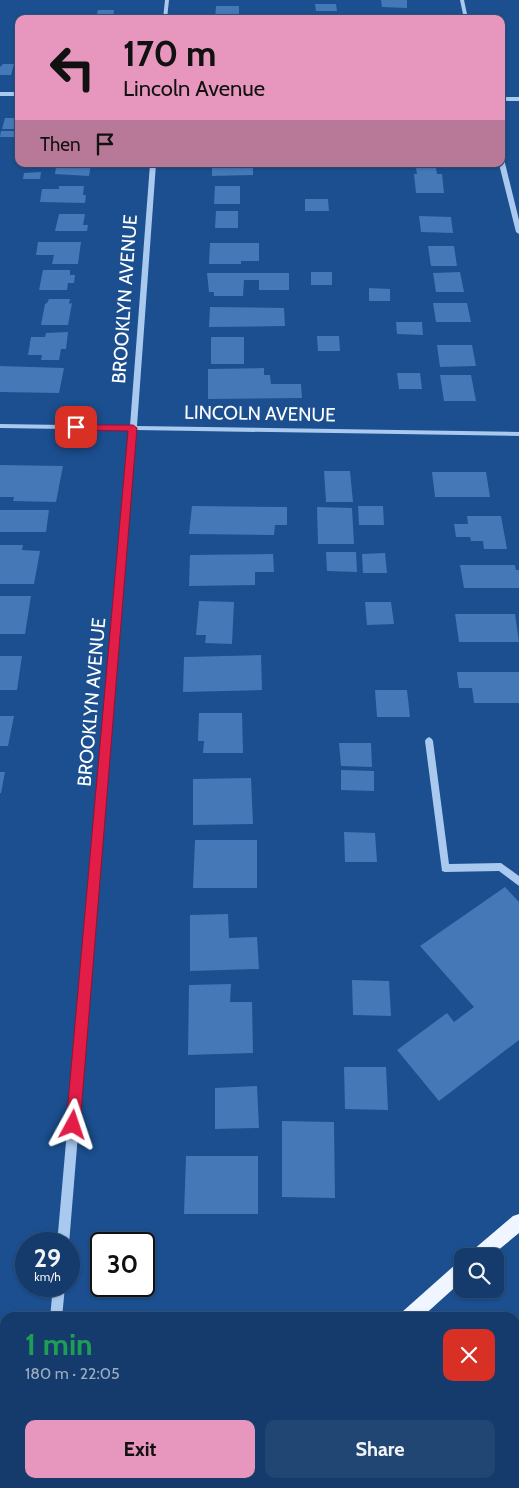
<!DOCTYPE html>
<html lang="en">
<head>
<meta charset="utf-8">
<style>
  body { margin:0; font-family:Cabin,sans-serif; background:#214673; color:#f1f3f6; height:100vh; display:flex; flex-direction:column; font-size:19px; white-space:nowrap }
  * { box-sizing:border-box; margin:0 }
  p { font-size:16px; color:#9dadc1 }
  .icon { flex:none; width:28px; height:28px; fill:none; stroke:currentColor; stroke-width:2; stroke-linecap:round; stroke-linejoin:round }
  .map { position:relative; flex:1; overflow:hidden }
  .details { position:absolute; left:0px; top:1312px; width:520px; height:176px; display:flex; flex-direction:column; background:#143b6b; border-radius:15px 15px 0 0; box-shadow:0 1px 4px #0004,0 0 0 1px #33557e }
  .details>* { flex:none }
  .top-card { position:absolute; left:15px; top:15px; width:490px; height:152px; border-radius:10px; box-shadow:0 1px 4px #0004,0 0 0 1px #33557e; background:#e797bd; color:#111; overflow:hidden }
  .buttons { position:absolute; left:454px; top:1248px; display:grid; gap:10px }
  .buttons a { display:grid; place-items:center; width:50px; height:50px; border-radius:10px; background:#143b6b; box-shadow:0 1px 4px #0004,0 0 0 1px #33557e; font-size:25px }
  .speed { position:absolute; left:15px; top:1232px; display:flex; gap:10px; font-size:25px; font-weight:700; text-align:center }
  .speed>* { display:grid; place-content:center; width:65px; height:65px; border-radius:50%; background:#143b6b; box-shadow:0 1px 4px #0004,0 0 0 1px #33557e; line-height:1 }
  .speed small { font-size:12px; font-weight:400 }
  .speed .limit { border:2px solid #111; border-radius:8px; background:#fff; color:#111 }
  .pin { position:absolute; display:grid; place-items:center; width:42px; height:42px; color:#fff; margin:-21px; border-radius:10px; box-shadow:0 2px 8px #0006 }
  .me { position:absolute; width:55px; margin:-28px; rotate:5deg; stroke-linejoin:round; filter:drop-shadow(0 0 4px #0008) }
  .turn { display:flex; align-items:center; gap:18px; height:105px; padding:0 25px; font-size:22px }
  .turn .icon { width:65px; height:65px; stroke-width:2.5 }
  .turn b { display:block; font-size:35px; line-height:42px }
  .then { display:flex; align-items:center; height:48px; padding:0 25px; background:#0003; gap:10px; font-size:19px }
  .round { display:grid; place-items:center; flex:none; width:52px; height:52px; border-radius:10px; background:#214673 }
  .summary { display:flex; align-items:center; justify-content:space-between; height:85px; padding:0 25px }
  h1 { font-size:30px; font-weight:800; line-height:38px; color:#1e9e55 }
  .primary-button { display:flex; gap:10px; margin-top:auto; padding:10px 25px }
  .primary-button a { flex:1; height:58px; border-radius:10px; background:#e797bd; color:#111; font-size:20px; font-weight:800; line-height:58px; text-align:center }
  .primary-button a+a { background:#214673; color:#f1f3f6 }
  .map>svg:first-child { display:block }
</style>
</head>
<body>
<div class="map">
<svg width="519" height="1488" viewBox="0 0 519 1488">
  <rect width="100%" height="100%" fill="#1b4f8f"/>
  <path fill="#4478b7" d="M381 0H407V8L382 7Z
    M315 4H336L337 11H316Z
    M216 6H239V19H215Z
    M98 10H114L113 19H87L88 14H97Z
    M296 15H313L312 19H296Z
    M3 64H14L11 75H0V67Z
    M5 118H19V129H2Z
    M1 131H19L18 137H0Z
    M65 164H91L89 176 55 174 56 167H64Z
    M212 164H240V168H253V175L212 176Z
    M416 168H436L437 174H442L444 193H416L414 174H417Z
    M41 172 40 179H23L24 173Z
    M59 186H84L83 195H86L85 203 40 202 42 189H59Z
    M215 186H240V204H214Z
    M305 199H328L329 211H305Z
    M216 211H238V228H215Z
    M59 214H85L83 225H88L87 231H55Z
    M419 216 451 217 453 233 421 232Z
    M38 242H81L78 264H52L54 255H36Z
    M210 243H259V261H241V264H209Z
    M428 246H454L457 266H431Z
    M43 270H70V275H75L74 283H68L67 290H39Z
    M311 272H332V285H311Z
    M460 272 464 292H436L433 273Z
    M207 273H289V290H259V280H244L243 296H214V292H209Z
    M369 288 390 289V301H369Z
    M49 299H70L69 304 72 303 68 325H41L45 304 47 303Z
    M433 303H467L471 322H436Z
    M210 307 284 308 285 326 209 327Z
    M396 322H422L423 335 397 334Z
    M68 332 66 349H61L59 360H41L42 355H28L31 337H45L46 333Z
    M317 336H339L340 351H318Z
    M211 337H244V364H211Z
    M437 345H472L476 366 440 367Z
    M0 366 64 368 59 393 0 392Z
    M264 368V375H270L271 384H301L302 398 208 399V369Z
    M397 373H420L422 389H399Z
    M440 375H471L476 401H444Z
    M0 465 63 466 56 502 13 501 14 497H0Z
    M324 471H350L353 502H326Z
    M432 472H486L490 497H435Z
    M192 506 287 507V525H275L274 535 189 534Z
    M358 506H383L384 525H359Z
    M317 507 352 508 354 544H318Z
    M0 510H49L46 532H0Z
    M467 516H501L507 549H484L483 541H471L470 537H456L454 524H468Z
    M0 545H23L22 550 40 551 34 584H0Z
    M326 552H356L357 572 327 571Z
    M385 553 387 573H363L362 554Z
    M273 554 274 572H255V585L189 586 190 555Z
    M460 565H515L516 570H519V588H464Z
    M0 596H31L25 634H0Z
    M199 601 234 602 232 644 205 643 206 635H196Z
    M365 602H391L394 624 367 625Z
    M455 614H515L519 642H459Z
    M261 655 262 690 183 692 184 657Z
    M0 656H22L17 690H0Z
    M457 672H519V703H474L472 688H459Z
    M375 690H407L410 717H377Z
    M199 713H242L243 753H203L204 741H198Z
    M0 716H14L8 746H0Z
    M339 743H371L372 767 341 766Z
    M341 770 374 771V791L341 790Z
    M0 772H5L1 793H0Z
    M251 778 253 824 193 825V779Z
    M344 832 375 833 377 862H345Z
    M195 840H257V888H193Z
    M505 887 519 902V1040L439 1101 397 1050 447 1013 454 1022 474 1007 420 946Z
    M228 914 229 938 257 937 259 969 190 971V915Z
    M352 980 389 981 391 1016 353 1015Z
    M231 984 230 1002H252L253 1053 188 1055 189 985Z
    M344 1067H386L388 1110 345 1109Z
    M257 1086 259 1128 215 1129V1088Z
    M282 1121 334 1122 335 1198 282 1197Z
    M186 1156H258V1214H184Z
    M519 1386V1451L515 1446V1390Z
    M430 1484H466L469 1488H426Z"/>
  <g fill="none" stroke-linecap="round" stroke-linejoin="round">
    <path fill="#a9c9ee" fill-rule="evenodd" d="M165 0H169L167 19H163Z
      M460 0H464L468 19H464Z
      M0 92H19V96H0Z
      M501 97H519V101H501Z
      M501 157 504 159 519 220V234L516 232 499 164H501Z
      M150 164H156L137 426 519 432V436L136 430 69 1244H57L129 430 0 428V424L130 426Z
      M429 737 432 739 433 741 449 864 501 863 519 876V886L499 871 445 872 442 871 425 741 426 739Z
      M53 1286H65L62 1318H50Z
      M36 1484H48V1488H36Z
      M256 1484H270L271 1488H257Z"/>
    <path fill="#f0f6ff" fill-rule="evenodd" d="M519 1214V1233L491 1256H471L473 1250 513 1216Z
      M462 1262V1281L421 1318H400L402 1312 456 1264Z
      M202 1484H223L221 1488H200Z"/>
  </g>
  <path fill="#e11d48" stroke="#92132f" d="M73 425H133L137 428 80 1125 78 1130 73 1132 68 1130 66 1125 128 431 76 430 72 427Z"/>
  <g text-anchor="middle" stroke-width="5" stroke-linejoin="round" paint-order="stroke">
    <g font-size="19" fill="#fff" stroke="#1b4f8f">
      <text transform="translate(124 299) rotate(-86)" y="7">BROOKLYN AVENUE</text>
      <text transform="translate(260 413) rotate(1)" y="7">LINCOLN AVENUE</text>
      <text transform="translate(91 702) rotate(-85)" y="7">BROOKLYN AVENUE</text>
    </g>
  </g>
</svg>
<div class="buttons">
<a><svg class="icon" aria-label="search" viewBox="0 0 24 24"><circle cx="10" cy="10" r="6"/><path d="M15 15l6 6"/></svg></a>
</div>
<div class="speed"><div>29<small>km/h</small></div><div class="limit">30</div></div>
<div class="pin" style="left:76px;top:427px;background:#d93025"><svg class="icon" aria-label="arrive" viewBox="0 0 24 24"><path d="M6 21V4h12l-3 4 3 4H6"/></svg></div>
<svg class="me" style="left:73px;top:1125px" viewBox="-20 -20 40 40"><path d="M0-17L14 15 0 8-14 15z" fill="#e11d48" stroke="#fff" stroke-width="4"/></svg>
<div class="top-card">
<div class="turn"><svg class="icon" aria-label="left" viewBox="0 0 24 24"><path d="M17 20v-9H6M10 6l-5 5 5 5"/></svg><div><b>170 m</b>Lincoln Avenue</div></div>
<div class="then">Then<svg class="icon" aria-label="arrive" viewBox="0 0 24 24"><path d="M6 21V4h12l-3 4 3 4H6"/></svg></div>
</div>
<section class="details">
<div class="summary"><div><h1>1 min</h1><p>180 m · 22:05</p></div><a class="round" style="background:#d93025;color:#fff"><svg class="icon" aria-label="close" viewBox="0 0 24 24"><path d="M6 6l12 12M18 6L6 18"/></svg></a></div>
<div class="primary-button"><a>Exit</a><a>Share</a></div>
</section>
</div>
</body>
</html>
